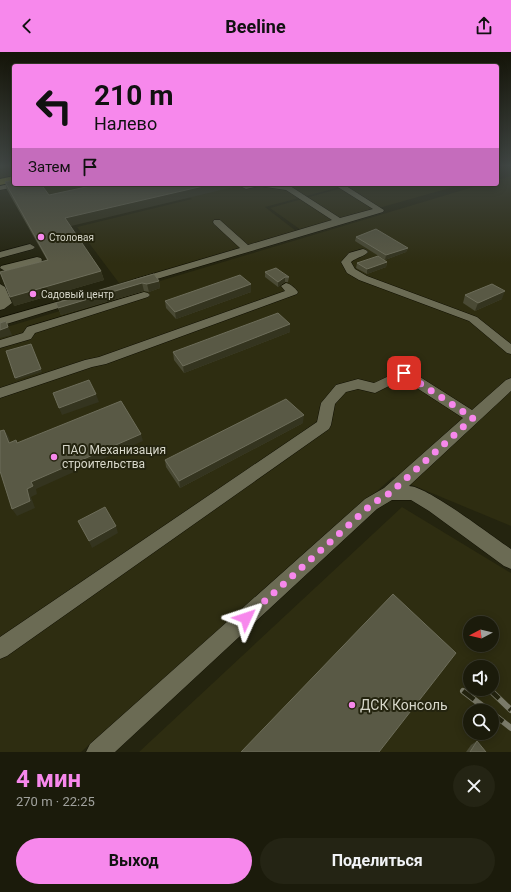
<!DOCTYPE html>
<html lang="ru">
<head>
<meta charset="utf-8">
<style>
  body { margin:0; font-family:Roboto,sans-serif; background:#242414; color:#f1f3f6; height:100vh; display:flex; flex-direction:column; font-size:15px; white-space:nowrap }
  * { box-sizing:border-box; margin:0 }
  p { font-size:13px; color:#a0a19d }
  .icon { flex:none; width:22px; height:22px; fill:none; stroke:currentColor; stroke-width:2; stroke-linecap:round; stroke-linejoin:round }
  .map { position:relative; height:700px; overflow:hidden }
  .side { display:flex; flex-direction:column; background:#1b1b0b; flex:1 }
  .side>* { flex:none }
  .banner { position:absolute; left:12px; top:12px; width:487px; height:122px; border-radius:4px; box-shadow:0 2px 10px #0003,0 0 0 1px #39392c; background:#f788ec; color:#111; overflow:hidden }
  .needle { width:26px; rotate:263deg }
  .fabs { position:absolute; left:463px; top:564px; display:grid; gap:8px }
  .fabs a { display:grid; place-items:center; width:36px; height:36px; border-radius:50%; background:#1b1b0b; box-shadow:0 2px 10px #0003,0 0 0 1px #39392c; font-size:20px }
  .pin { position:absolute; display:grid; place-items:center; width:34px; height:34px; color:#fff; margin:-17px; border-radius:8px; box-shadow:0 2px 6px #0006 }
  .me { position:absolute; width:44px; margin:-22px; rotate:48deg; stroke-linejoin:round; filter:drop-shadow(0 0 3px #0008) }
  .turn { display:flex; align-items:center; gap:14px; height:84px; padding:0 16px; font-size:18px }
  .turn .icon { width:52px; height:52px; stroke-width:2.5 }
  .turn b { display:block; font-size:28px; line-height:34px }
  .then { display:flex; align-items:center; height:38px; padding:0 16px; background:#0003; gap:8px; font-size:15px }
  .round { display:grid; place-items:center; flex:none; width:42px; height:42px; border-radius:21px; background:#242414 }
  .overview { display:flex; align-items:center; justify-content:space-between; height:68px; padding:0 16px }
  h1 { font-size:24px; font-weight:700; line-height:30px; color:#f788ec }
  .cta { display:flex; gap:8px; margin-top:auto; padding:8px 16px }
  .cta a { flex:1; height:46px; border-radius:24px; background:#f788ec; color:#111; font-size:16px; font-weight:700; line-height:46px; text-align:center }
  .cta a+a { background:#242414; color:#f1f3f6 }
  header { display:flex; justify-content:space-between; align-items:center; height:52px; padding:0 16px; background:#f788ec; color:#111; font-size:18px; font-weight:700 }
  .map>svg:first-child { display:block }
</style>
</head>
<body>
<header><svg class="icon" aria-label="back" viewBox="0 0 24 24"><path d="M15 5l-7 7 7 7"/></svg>Beeline<svg class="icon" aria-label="share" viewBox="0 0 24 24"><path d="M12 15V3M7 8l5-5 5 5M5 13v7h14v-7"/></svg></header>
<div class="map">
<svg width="511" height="700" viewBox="0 0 511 700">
  <rect width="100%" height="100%" fill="#24240f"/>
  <path fill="#2e2d11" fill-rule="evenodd" d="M0 113H14V124L0 127Z
    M511 124V474L393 425 81 700H0V277L483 132H497V128Z
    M52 132H138L51 151 40 134Z
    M176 132H334L340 135 265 155 296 179 119 231 77 175 192 147Z
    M340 132H464L301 178 270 156 345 135Z
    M402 455 511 521V700H139ZM470 571H492V593H470ZM470 615H492V637H470ZM470 659H492V681H470Z"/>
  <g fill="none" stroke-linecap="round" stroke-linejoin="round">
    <defs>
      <path id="minor" d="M14 131V132H22L21 134 0 138V134Z
        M249 132H287L340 166 373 157 333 132H343L384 158 383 160 140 232H132L131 230 132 228 240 196 214 172 213 170 214 168H220L248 193 332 168 286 138 259 134 246 137 242 135Z
        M30 192 35 195 33 197 0 206V200Z
        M363 197 366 198 368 200C364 205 357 205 351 210L355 217 367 224 477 265 511 292V302L507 301 469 269 359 228 347 221 341 210 349 201Z
        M37 205 41 206 42 208 41 210 5 219 0 216 1 214Z
        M286 231C291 232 295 236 298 240L297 242 106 312 92 315 0 346V336L85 308 99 305 285 239 281 234Z
        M0 232 5 235 12 251 4 257 0 258Z
        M144 240 148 241 150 243 148 245 35 281 31 287 0 296V288L23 281 27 275Z
        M74 245 80 248 78 250 0 274V266Z
        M404 317 409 318 472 358 506 328 511 326V339L409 434C427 434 493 485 511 497V517L504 514 429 459 411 448H392L377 457 115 700H86L90 692 365 447 384 436 463 366 403 327 375 341 358 337 346 340 335 352 331 373 329 377 7 604 0 607V585L317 370 321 351 336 333 358 327 374 331Z"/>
      <path id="major" d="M14 124V130L0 133V127Z"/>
    </defs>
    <use href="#minor" stroke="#0e0d00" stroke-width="1"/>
    <use href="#major" stroke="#0e0d00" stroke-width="1"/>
    <use href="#minor" fill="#6b6b54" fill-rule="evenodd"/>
    <use href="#major" fill="#7f7d2c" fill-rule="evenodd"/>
    <defs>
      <path id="rail" d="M489 637 511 658
        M463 639 489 659
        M492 661 511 676"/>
    </defs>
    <use href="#rail" stroke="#7a7a69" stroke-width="6"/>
    <use href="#rail" stroke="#24240f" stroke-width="4.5" stroke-dasharray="14" stroke-linecap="butt"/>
  </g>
  <path fill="#4a4a35" d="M5 130 70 174 101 219 104 228 14 254 47 208 7 138Z
    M356 185 408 196 406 200 385 208 355 189Z
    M387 210 386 215 367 222 356 216 357 211Z
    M265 220 289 225 288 230H285L278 235 265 225Z
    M154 222 159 229 160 236 149 240 144 239 61 263 56 251Z
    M251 232V240L176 267 166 256 165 249Z
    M465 243 502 247 475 259 463 251Z
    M290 272V280L184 321 174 308 173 300Z
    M303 371 180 436 166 415 165 408Z
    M477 689 486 700H466L471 693Z"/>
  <path fill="#34341f" d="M0 113H14V114L0 117Z
    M212 132H246L67 175 65 166Z
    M408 196 406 200 385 208 386 203Z
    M387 210 386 215 367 222V217Z
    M101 219 104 228 14 254 10 245Z
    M285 225V230L278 235V230Z
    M159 229 160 236 149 240 147 232Z
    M142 231 144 239 61 263 58 256Z
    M251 232V240L176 267 175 260Z
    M505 239 502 247 475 259 478 251Z
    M6 269 12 283 0 286V278Z
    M290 272V280L184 321 183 314Z
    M31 292 42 320 16 328 15 326Z
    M96 342 99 350 62 363 59 356Z
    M304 363 303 371 180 436 179 429Z
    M4 378 9 385 13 398 9 391Z
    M141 382 143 389 36 437 37 442 31 445 35 456 17 464 12 457 31 430Z
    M116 474 118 481 92 496 89 489Z"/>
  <path fill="#595945" stroke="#6d6d5a" d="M14 128V132H41L49 143 100 132H212L65 166 101 219 10 245 0 220 48 208 5 130Z
    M376 177 408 196 386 203 356 185Z
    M378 204 387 210 367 217 357 211Z
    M276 216 289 225H285L278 230 265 220Z
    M154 222 159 229 147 232 142 231 58 256 56 251Z
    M240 223 251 232 175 260 165 249Z
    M492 232 505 239 478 251 465 243Z
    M278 261 290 272 183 314 173 300Z
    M6 269 8 275 0 278V271Z
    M31 292 41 317 15 326 6 299Z
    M89 328 96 342 59 356 53 341Z
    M286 347 304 363 179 429 165 408Z
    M121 349 141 382 31 430 33 434 27 437 30 449 12 457 0 419V379L4 378 9 391 16 388 17 391Z
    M105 455 116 474 89 489 78 469Z
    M393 542 456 601 379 700H241Z
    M477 689 486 700H470Z"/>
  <linearGradient id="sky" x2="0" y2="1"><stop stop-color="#141408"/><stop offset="0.54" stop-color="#3f4542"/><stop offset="1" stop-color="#3f4542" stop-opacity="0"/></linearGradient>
  <rect width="511" height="211" fill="url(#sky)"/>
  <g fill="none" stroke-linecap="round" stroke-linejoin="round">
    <path stroke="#f788ec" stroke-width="7" stroke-dasharray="0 12.6" d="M246 566 372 452 390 441 473 366 404 321"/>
  </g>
  <g fill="#f788ec" stroke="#24240f" stroke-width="1.5">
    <circle cx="41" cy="185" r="4"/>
    <circle cx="33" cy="242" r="4"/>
    <circle cx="54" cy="405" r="4"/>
    <circle cx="352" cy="653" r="4"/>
  </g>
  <g text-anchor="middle" stroke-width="4" stroke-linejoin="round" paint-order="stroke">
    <g font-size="10" fill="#d7d7ca" stroke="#24240f" text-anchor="start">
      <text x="49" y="189">Столовая</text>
      <text x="41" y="246">Садовый центр</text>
    </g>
    <g font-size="12" fill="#d7d7ca" stroke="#24240f" text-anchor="start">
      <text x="62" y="402">ПАО Механизация<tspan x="62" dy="14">строительства</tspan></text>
    </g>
    <g font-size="14" fill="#d7d7ca" stroke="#24240f" text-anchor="start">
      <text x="360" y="658">ДСК Консоль</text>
    </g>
  </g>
</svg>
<div class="fabs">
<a><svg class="needle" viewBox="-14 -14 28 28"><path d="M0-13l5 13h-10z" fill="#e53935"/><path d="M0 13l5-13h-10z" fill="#a0a19d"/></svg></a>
<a><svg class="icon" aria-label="sound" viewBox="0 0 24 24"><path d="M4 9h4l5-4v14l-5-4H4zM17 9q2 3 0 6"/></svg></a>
<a><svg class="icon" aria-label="search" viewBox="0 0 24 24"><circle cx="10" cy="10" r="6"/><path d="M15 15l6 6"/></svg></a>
</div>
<div class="pin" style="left:404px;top:321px;background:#d93025"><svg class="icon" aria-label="arrive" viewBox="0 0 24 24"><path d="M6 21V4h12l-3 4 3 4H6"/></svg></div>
<svg class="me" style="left:246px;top:566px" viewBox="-20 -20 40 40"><path d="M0-17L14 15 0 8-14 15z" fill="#f788ec" stroke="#fff" stroke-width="4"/></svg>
<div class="banner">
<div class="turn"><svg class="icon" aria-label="left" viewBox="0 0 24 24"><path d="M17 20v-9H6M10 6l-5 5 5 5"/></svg><div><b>210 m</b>Налево</div></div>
<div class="then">Затем<svg class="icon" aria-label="arrive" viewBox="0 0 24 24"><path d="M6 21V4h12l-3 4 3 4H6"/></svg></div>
</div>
</div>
<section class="side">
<div class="overview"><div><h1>4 мин</h1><p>270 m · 22:25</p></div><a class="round"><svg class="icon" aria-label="close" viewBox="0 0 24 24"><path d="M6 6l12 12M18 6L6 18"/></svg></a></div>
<div class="cta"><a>Выход</a><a>Поделиться</a></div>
</section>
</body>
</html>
